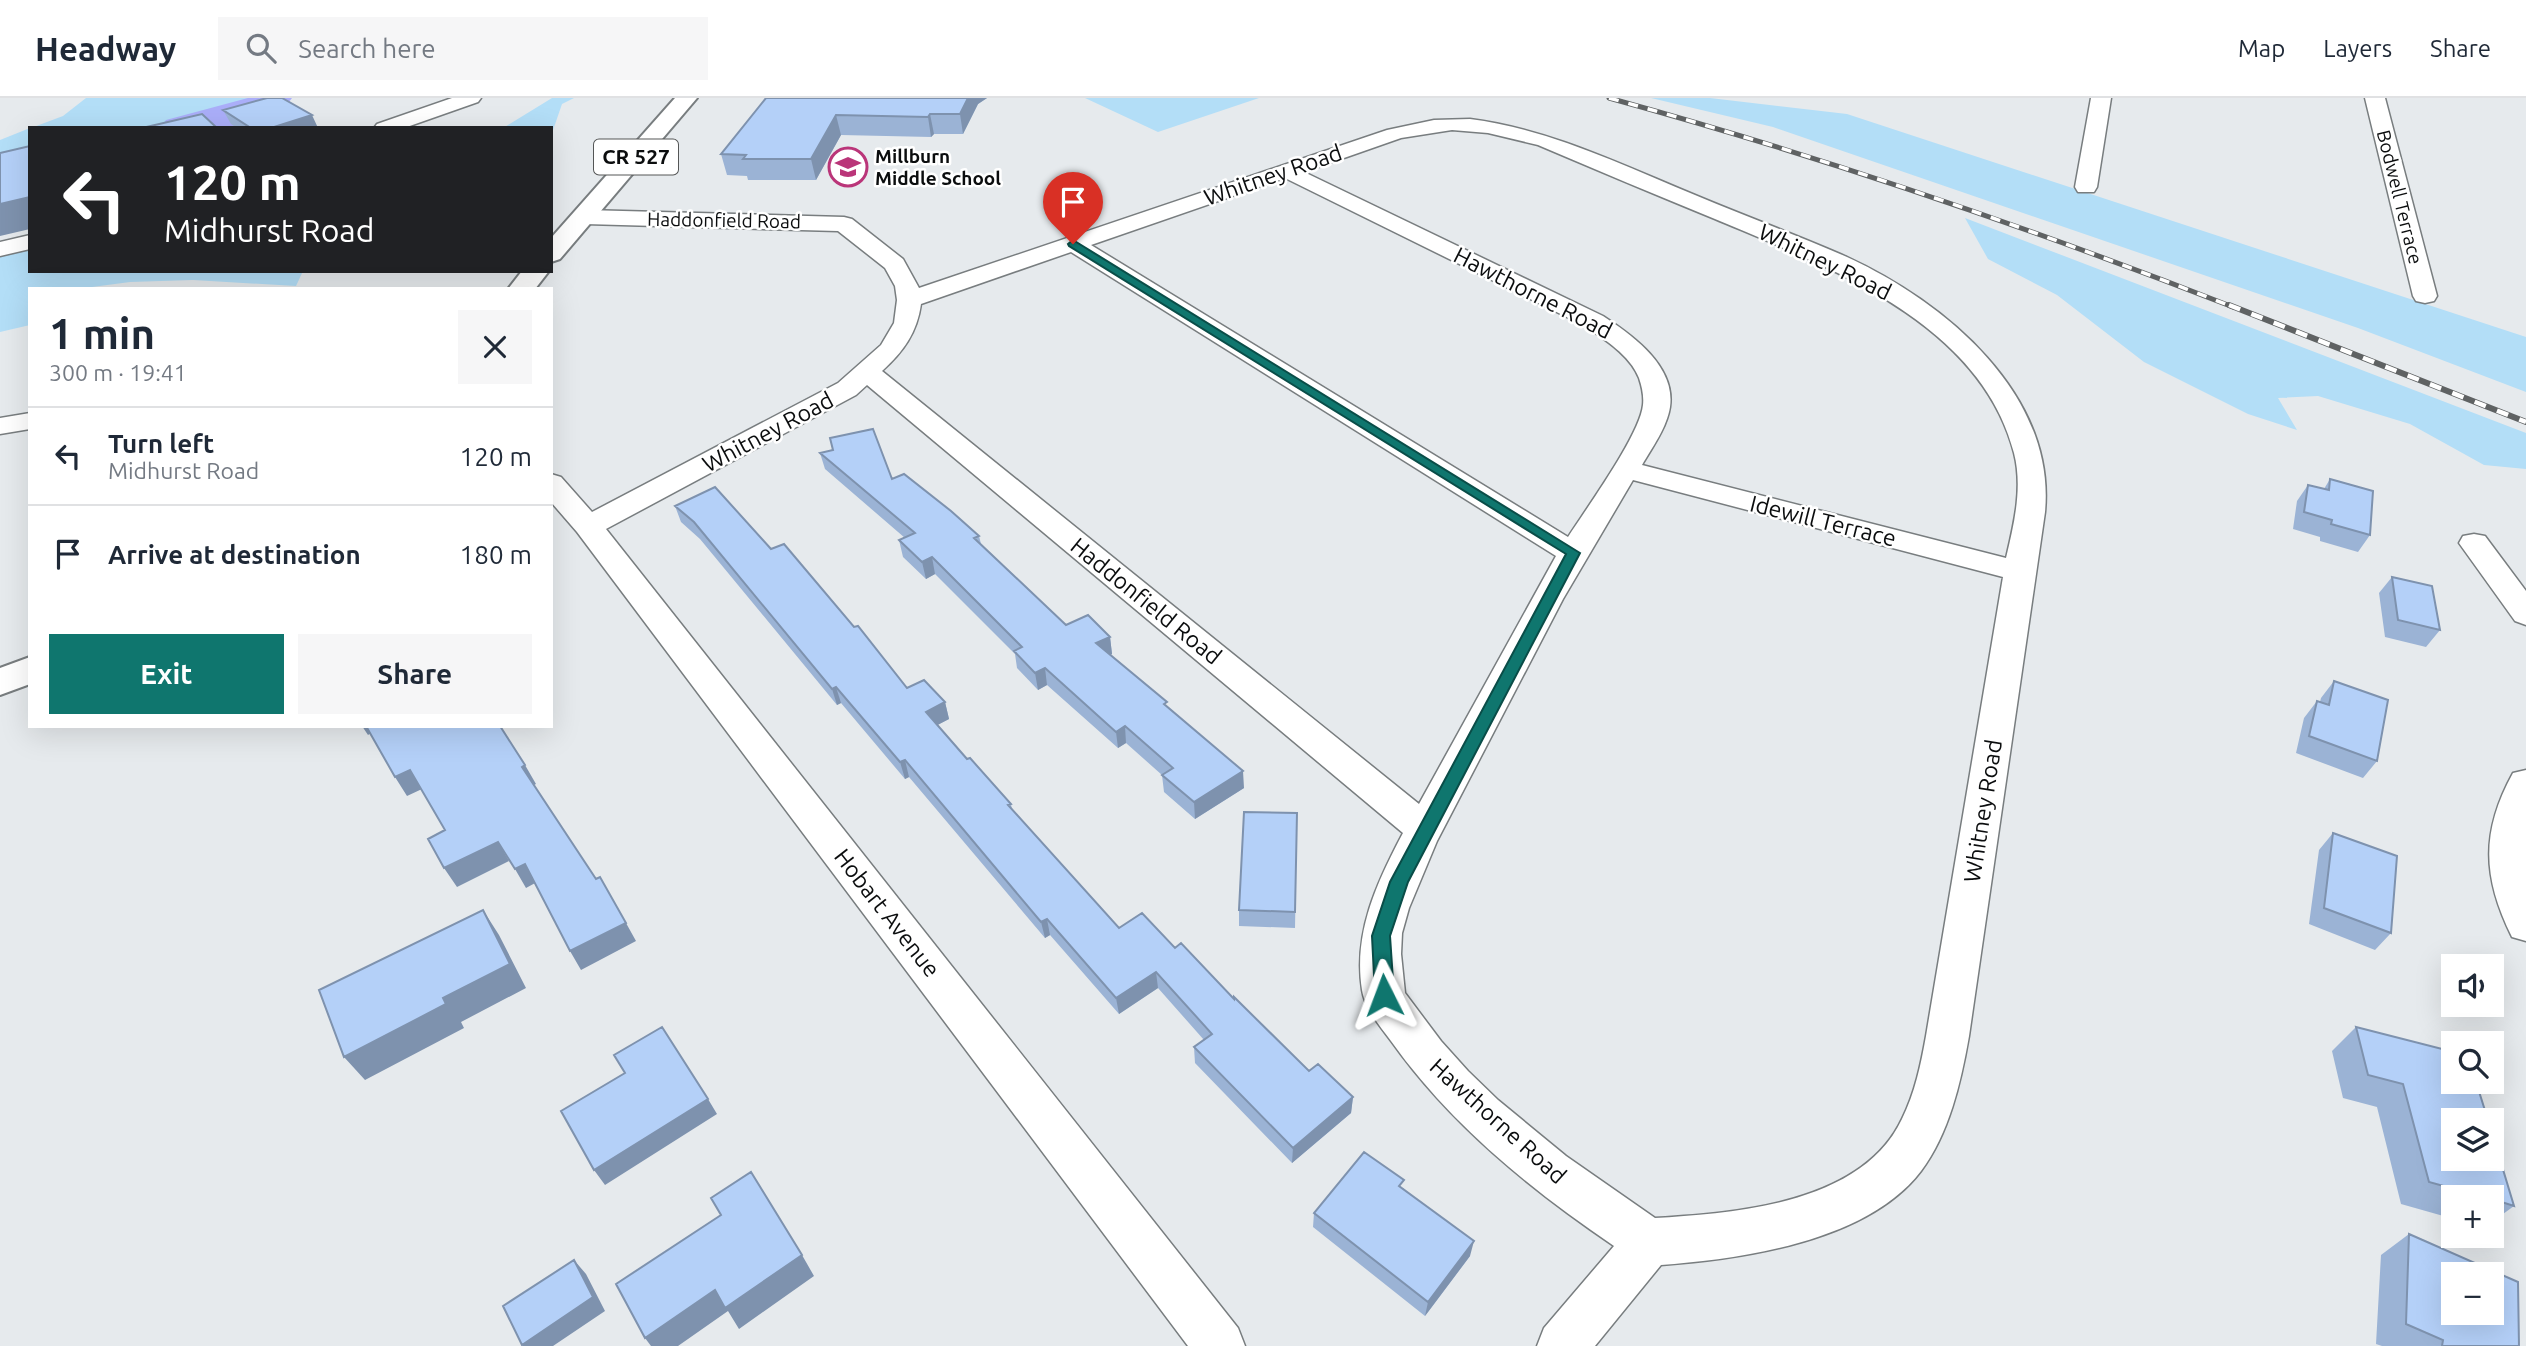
<!DOCTYPE html>
<html lang="en">
<head>
<meta charset="utf-8">
<style>
  body { margin:0; font-family:Ubuntu,sans-serif; background:#f6f6f7; color:#1f2937; height:100vh; display:flex; flex-direction:column; font-size:26px; white-space:nowrap }
  * { box-sizing:border-box; margin:0 }
  p { font-size:23px; color:#747a83 }
  .icon { flex:none; width:38px; height:38px; fill:none; stroke:currentColor; stroke-width:2; stroke-linecap:round; stroke-linejoin:round }
  .map { position:relative; flex:1; overflow:hidden }
  .sheet { position:absolute; left:28px; top:189px; width:525px; height:441px; display:flex; flex-direction:column; background:#fff; border-radius:0px; box-shadow:0 7px 28px #0002 }
  .sheet>* { flex:none }
  .banner { position:absolute; left:28px; top:28px; width:525px; height:147px; border-radius:0px; box-shadow:0 7px 28px #0002; background:#202124; color:#fff; overflow:hidden }
  .buttons { position:absolute; left:2441px; top:856px; display:grid; gap:14px }
  .buttons a { display:grid; place-items:center; width:63px; height:63px; border-radius:0px; background:#fff; box-shadow:0 7px 28px #0002; font-size:35px }
  .pin { position:absolute; display:grid; place-items:center; width:60px; height:60px; color:#fff; margin:-72px -30px; border-radius:50% 50% 50% 0; rotate:-45deg; box-shadow:0 0 7px #0007 }
  .pin .icon { rotate:45deg }
  .me { position:absolute; width:77px; margin:-38px; rotate:357deg; stroke-linejoin:round; filter:drop-shadow(0 0 5px #0008) }
  .turn { display:flex; align-items:center; gap:24px; height:147px; padding:0 21px; font-size:32px }
  .turn .icon { width:91px; height:91px; stroke-width:2.5 }
  .turn b { display:block; font-size:49px; line-height:60px }
  .round { display:grid; place-items:center; flex:none; width:74px; height:74px; border-radius:0px; background:#f6f6f7 }
  .headline { display:flex; align-items:center; justify-content:space-between; height:119px; padding:0 21px }
  h1 { font-size:42px; font-weight:700; line-height:52px }
  .primary-button { display:flex; gap:14px; margin-top:auto; padding:14px 21px }
  .primary-button a { flex:1; height:80px; border-radius:0px; background:#0f766e; color:#fff; font-size:28px; font-weight:700; line-height:80px; text-align:center }
  .primary-button a+a { background:#f6f6f7; color:#1f2937 }
  ul { padding:0; list-style:none }
  li { display:flex; align-items:center; gap:21px; height:98px; padding:0 21px; border-top:2px solid #e0e1e3 }
  li div { flex:1 }
  li b { display:block; font-size:26px }
  li em { font-style:normal }
  header { display:flex; align-items:center; gap:42px; box-sizing:border-box; height:98px; padding:0 35px; background:#fff; border-bottom:2px solid #e0e1e3 }
  header strong { font-size:33px }
  nav { display:flex; gap:38px; margin-inline-start:auto; font-size:24px }
  .search { width:490px; height:63px; background:#f6f6f7; display:flex; align-items:center; gap:18px; box-sizing:border-box; padding:0 24px; border-radius:0px; color:#747a83; font-size:26px }
  .map>svg:first-child { display:block }
</style>
</head>
<body>
<header>
<strong>Headway</strong>
<div class="search"><svg class="icon" aria-label="search" viewBox="0 0 24 24"><circle cx="10" cy="10" r="6"/><path d="M15 15l6 6"/></svg>Search here</div>
<nav><a>Map</a><a>Layers</a><a>Share</a></nav>
</header>
<div class="map">
<svg width="2526" height="1248" viewBox="0 0 2526 1248">
  <rect width="100%" height="100%" fill="#e6eaed"/>
  <path fill="#b3def7" d="M86 0H290L242 22 215 30H31L63 18Z
    M552 0H574L562 6 551 38V30H503Z
    M1085 0H1259L1158 34Z
    M1651 0H1710L1847 16 2526 239V294L2358 230 1773 29Z
    M30 30V64L0 68V42Z
    M1965 120 2526 335V371L2484 367 2410 326 2318 298 2278 300 2297 332 2248 316 2144 264 2057 197 1988 161Z
    M30 150V173H303L296 188 193 182 130 184 77 191H30V227L0 234V156Z"/>
  <g fill="none" stroke-linecap="round" stroke-linejoin="round">
    <path fill="#aaaef9" fill-rule="evenodd" d="M248 0H292C267 36 199 30 160 30L166 22Z"/>
    <defs>
      <path id="street" d="M452 0H481L478 4 404 30H374L377 26Z
        M2091 0H2111L2097 89 2094 94H2078L2075 89Z
        M2365 0H2385L2437 198 2434 203 2425 205 2416 203 2413 198Z
        M1470 21C1549 31 1622 67 1695 97 1745 118 1797 137 1847 159 1945 204 2056 296 2045 414L1969 938C1961 984 1949 1036 1921 1073 1868 1143 1743 1161 1661 1167L1595 1248H1537L1544 1230 1614 1148C1530 1091 1450 1026 1391 943 1380 928 1365 911 1362 892 1353 835 1377 784 1403 735L867 287 856 297 606 431 1238 1230 1245 1248H1188L577 434 551 404V376L561 379 592 414 838 285 881 247 894 225 897 202 895 188 885 170 838 133 585 126 577 124 574 119 577 114 585 112 844 119 852 121 903 161 919 190 1387 32 1434 22ZM1452 32 1488 35 1538 47C1597 72 1656 97 1715 121 1826 168 1980 223 2014 355 2023 390 2014 426 2006 460L1642 367C1652 350 1667 329 1670 309 1676 268 1632 237 1603 218L1304 74 1401 40ZM1285 80 1585 228C1605 242 1630 257 1639 280 1642 289 1644 298 1643 307 1640 337 1586 411 1568 439L1091 147ZM1071 154 1556 458 1419 706 882 273C903 254 917 235 921 206ZM1633 382 2003 479 1926 938C1921 966 1915 995 1902 1021 1862 1106 1736 1115 1655 1120L1566 1058 1498 1002 1468 973 1441 943 1405 895 1401 856 1402 835 1409 810 1437 743 1563 501Z
        M30 137V151L0 158V144Z
        M30 315V331L0 336V320Z
        M2474 436 2485 438 2526 493V527L2515 523 2459 445 2463 438Z
        M2526 672V843L2512 839C2482 779 2481 733 2513 675Z"/>
      <path id="primary" d="M675 0H697L560 161 551 164V140Z
        M522 173H549L535 191H508Z
        M30 559V586L0 597V570Z"/>
    </defs>
    <use href="#street" stroke="#787d7f" stroke-width="3"/>
    <use href="#primary" stroke="#787d7f" stroke-width="4"/>
    <use href="#street" fill="#fff" fill-rule="evenodd"/>
    <use href="#primary" fill="#fff" fill-rule="evenodd"/>
    <defs>
      <path id="rail-far1" d="M1609 0C1821 58 2028 129 2233 209"/>
      <path id="rail" d="M2229 207 2526 324"/>
    </defs>
    <use href="#rail-far1" stroke="#5f6263" stroke-width="5"/>
    <use href="#rail" stroke="#5f6263" stroke-width="6"/>
    <use href="#rail-far1" stroke="#fff" stroke-width="3.5" stroke-dasharray="10" stroke-linecap="butt"/>
    <use href="#rail" stroke="#fff" stroke-width="4.5" stroke-dasharray="12" stroke-linecap="butt"/>
  </g>
  <path fill="#9bb3d5" d="M766 0H987L978 6 963 36H934L931 39 841 37 816 82H748L747 78 727 77 721 56Z
    M223 12 318 30H237L231 26Z
    M820 355 892 381 979 438 981 446 1066 527 1110 539 1112 556 1110 557 1167 609 1244 690 1195 721 1164 694 1162 677 1126 645 1118 650 1047 587 1038 592 1017 570 1015 556 935 476 926 481 903 459 899 442 905 440 825 371Z
    M2330 381 2370 437 2358 454 2320 443V439L2293 431 2297 403 2308 387 2324 391Z
    M675 408 771 451 907 590 945 604 949 621 937 627 967 661 1011 706 1012 712 1119 830 1175 850 1234 901 1309 973 1353 999 1351 1015 1292 1065 1195 965 1194 949 1204 942 1158 890 1119 916 1050 837 1045 840 909 679 905 681 841 605 837 607 700 441 681 424Z
    M2392 479 2440 532 2426 549 2385 539 2379 495Z
    M2334 583 2377 663 2363 680 2296 655 2304 620 2317 603 2320 604 2321 600Z
    M1297 715 1295 830 1239 828V812Z
    M2333 735 2391 835 2375 852 2309 826 2319 752Z
    M2356 929 2514 1108 2492 1124V1099H2454V1121L2401 1106 2377 1009 2343 1000 2332 953Z
    M1403 1090 1470 1158 1425 1218 1313 1129 1314 1115Z
    M2409 1136 2519 1248H2382L2376 1246 2381 1157Z"/>
  <path fill="#7e92ae" d="M968 0H987L978 6 963 36 960 16Z
    M930 16 934 36 931 39 928 19Z
    M312 17 318 30H271Z
    M836 17 841 37 816 82 811 61Z
    M30 99V131L0 138V106Z
    M932 459 935 476 926 481 922 464Z
    M1110 539 1112 556 1098 562 1096 545Z
    M1045 570 1047 587 1038 592 1035 575Z
    M836 589 841 605 837 607 832 591Z
    M945 604 949 621 930 631 926 614Z
    M362 628H367L371 635 368 637Z
    M1125 628 1126 645 1118 650 1116 634Z
    M905 662 909 679 905 681 900 664Z
    M525 667 536 686 532 688 522 669Z
    M410 672 422 691 407 698 395 679Z
    M1243 673 1244 690 1195 721 1194 704Z
    M498 744 509 763 457 789 444 770Z
    M525 766 537 784 526 790 515 771Z
    M483 812 499 837 526 890 461 924 464 930 365 982 344 959 443 900Z
    M1047 821 1050 837 1045 840 1041 824Z
    M626 825 636 843 581 872 570 853Z
    M1156 874 1158 890 1119 916 1116 900Z
    M1353 999 1351 1015 1292 1065 1293 1050Z
    M708 1001 717 1016 605 1087 594 1072Z
    M1474 1143 1470 1158 1425 1218 1428 1204Z
    M802 1157 814 1178 739 1231 728 1213 678 1248H651L645 1240 715 1192Z
    M574 1162 586 1176 605 1213 553 1248H523L522 1247Z"/>
  <path fill="#b4d0f8" stroke="#7e92ae" stroke-width="2" fill-rule="evenodd" d="M267 0H282L312 17 271 30H251L223 12Z
    M766 0H968L960 16H930L928 19 836 17 811 61H743L746 57 721 56Z
    M202 16 217 30H142Z
    M30 48V99L0 106V55Z
    M873 331 892 381 904 376 951 413 979 438 974 440 1066 527 1088 517 1110 539 1096 545 1167 604 1164 606 1243 673 1194 704 1162 677 1173 670 1125 628 1116 634 1045 570 1035 575 1014 553 1022 549 932 459 922 464 899 442 915 435 820 355 833 352 830 340Z
    M2330 381 2373 393 2370 437 2331 426 2332 422 2304 414 2308 387 2329 392Z
    M715 389 771 451 784 446 854 529 858 528 907 590 924 582 945 604 926 614 967 661 970 660 1011 706 1008 707 1119 830 1142 815 1175 850 1181 845 1234 901V899L1309 973 1318 966 1353 999 1293 1050 1194 949 1212 936 1156 874 1116 900 1047 821 1041 824 905 662 900 664 836 589 832 591 694 424 675 408Z
    M2392 479 2432 488 2440 532 2398 522Z
    M2334 583 2388 602 2377 663 2309 638 2317 603 2329 607Z
    M366 628H500L525 667 522 669 596 781 600 779 626 825 570 853 525 766 515 771 498 744 444 770 428 741 445 732 410 672 395 679Z
    M1244 714 1297 715 1295 814 1239 812Z
    M2333 735 2397 758 2391 835 2324 810Z
    M483 812 510 866 443 900 446 906 344 959 319 892Z
    M662 929 708 1001 594 1072 561 1013 625 975 614 957Z
    M2356 929 2454 954V984H2476L2488 1022H2454V1060H2492V1035L2514 1108 2492 1101V1099H2483L2429 1084 2403 986 2368 977Z
    M1364 1054 1404 1082 1399 1088 1474 1143 1428 1204 1314 1115Z
    M751 1074 802 1157 725 1210 715 1192 645 1240 616 1186 721 1117 711 1100Z
    M2409 1136 2518 1184 2519 1248H2442L2443 1242 2406 1226ZM2454 1176H2492V1214H2454Z
    M574 1162 593 1199 522 1247 503 1208Z"/>
  <path fill="#0f766e" stroke="#0a4d48" stroke-width="2" d="M1073 142 1580 455 1408 784 1390 838 1394 897 1391 903 1384 905 1378 903 1375 897 1372 838 1390 784 1566 456 1069 148 1068 146Z"/>
  <defs>
    <symbol id="school-ring" viewBox="-11 -11 22 22"><circle r="9.5" fill="#fff" stroke="#ba3579" stroke-width="1.5"/><path d="M0-5L7-2L0 1L-7-2ZM-4 1L0 2.5L4 1V4Q0 6-4 4Z" fill="#ba3579"/></symbol>
  </defs>
  <g fill-rule="evenodd">
    <use href="#school-ring" x="826" y="47" width="44" height="44"/>
  </g>
  <g text-anchor="middle" stroke-width="5" stroke-linejoin="round" paint-order="stroke">
    <g font-size="19" font-weight="bold" fill="#0b0d0e" stroke="#fff" text-anchor="start">
      <text x="875" y="65">Millburn<tspan x="875" dy="22">Middle School</tspan></text>
    </g>
    <g font-size="19" fill="#0b0d0e" stroke="#fff">
      <text transform="translate(2400 99) rotate(76)" y="7">Bodwell Terrace</text>
      <text transform="translate(724 122) rotate(1)" y="7">Haddonfield Road</text>
    </g>
    <rect fill="#fff" stroke="#545656" stroke-width="2" x="594" y="41.5" width="84" height="35" rx="5"/>
    <g font-size="21" font-weight="bold" fill="#0b0d0e">
      <text x="636" y="66">CR 527</text>
    </g>
    <g font-size="23" fill="#0b0d0e" stroke="#fff">
      <text transform="translate(1273 77) rotate(-19)" y="8">Whitney Road</text>
      <text transform="translate(1825 164) rotate(26)" y="8">Whitney Road</text>
      <text transform="translate(1533 195) rotate(27)" y="8">Hawthorne Road</text>
      <text transform="translate(768 334) rotate(-28)" y="8">Whitney Road</text>
      <text transform="translate(1823 423) rotate(14)" y="8">Idewill Terrace</text>
      <text transform="translate(1146 503) rotate(39)" y="8">Haddonfield Road</text>
      <text transform="translate(1983 713) rotate(-81)" y="8">Whitney Road</text>
      <text transform="translate(887 815) rotate(52)" y="8">Hobart Avenue</text>
      <text transform="translate(1498 1023) rotate(42)" y="8">Hawthorne Road</text>
    </g>
  </g>
</svg>
<div class="buttons">
<a><svg class="icon" aria-label="sound" viewBox="0 0 24 24"><path d="M4 9h4l5-4v14l-5-4H4zM17 9q2 3 0 6"/></svg></a>
<a><svg class="icon" aria-label="search" viewBox="0 0 24 24"><circle cx="10" cy="10" r="6"/><path d="M15 15l6 6"/></svg></a>
<a><svg class="icon" aria-label="layers" viewBox="0 0 24 24"><path d="M12 4l9 5-9 5-9-5zM3 14l9 5 9-5"/></svg></a>
<a>+</a>
<a>−</a>
</div>
<div class="pin" style="left:1073px;top:146px;background:#d93025"><svg class="icon" aria-label="arrive" viewBox="0 0 24 24"><path d="M6 21V4h12l-3 4 3 4H6"/></svg></div>
<svg class="me" style="left:1384px;top:897px" viewBox="-20 -20 40 40"><path d="M0-17L14 15 0 8-14 15z" fill="#0f766e" stroke="#fff" stroke-width="4"/></svg>
<div class="banner">
<div class="turn"><svg class="icon" aria-label="left" viewBox="0 0 24 24"><path d="M17 20v-9H6M10 6l-5 5 5 5"/></svg><div><b>120 m</b>Midhurst Road</div></div>
</div>
<section class="sheet">
<div class="headline"><div><h1>1 min</h1><p>300 m · 19:41</p></div><a class="round"><svg class="icon" aria-label="close" viewBox="0 0 24 24"><path d="M6 6l12 12M18 6L6 18"/></svg></a></div>
<ul>
<li><svg class="icon" aria-label="left" viewBox="0 0 24 24"><path d="M17 20v-9H6M10 6l-5 5 5 5"/></svg><div><b>Turn left</b><p>Midhurst Road</p></div><em>120 m</em></li>
<li><svg class="icon" aria-label="arrive" viewBox="0 0 24 24"><path d="M6 21V4h12l-3 4 3 4H6"/></svg><div><b>Arrive at destination</b></div><em>180 m</em></li>
</ul>
<div class="primary-button"><a>Exit</a><a>Share</a></div>
</section>
</div>
</body>
</html>
